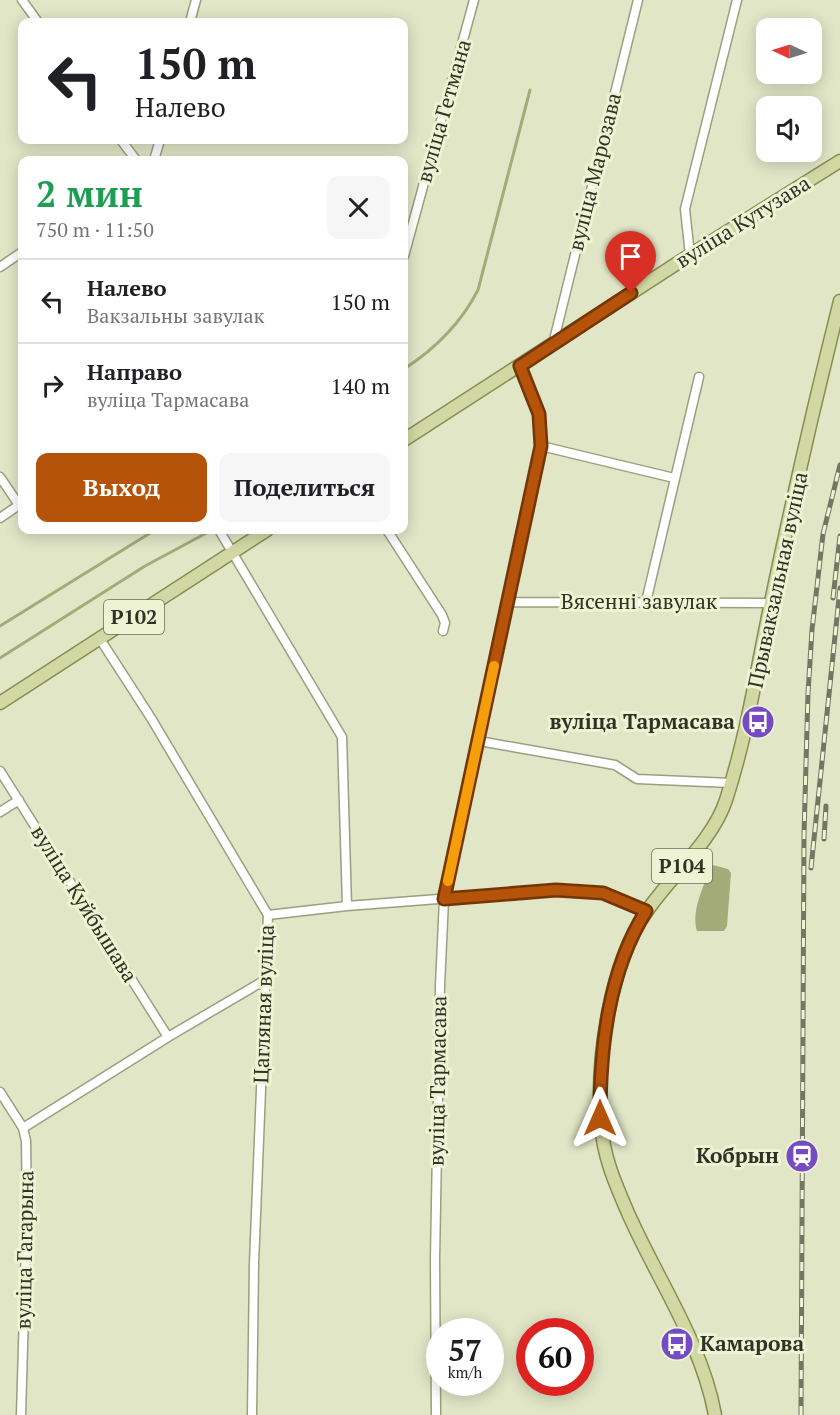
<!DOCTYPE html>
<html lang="ru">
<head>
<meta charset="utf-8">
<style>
  body { margin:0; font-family:"PT Serif",serif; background:#f6f6f6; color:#202124; height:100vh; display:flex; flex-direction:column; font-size:22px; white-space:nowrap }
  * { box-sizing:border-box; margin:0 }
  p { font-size:20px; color:#757577 }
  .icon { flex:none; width:33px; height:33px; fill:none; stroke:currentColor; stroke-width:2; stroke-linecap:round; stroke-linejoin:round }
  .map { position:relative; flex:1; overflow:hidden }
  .drawer { position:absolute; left:18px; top:156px; width:390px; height:378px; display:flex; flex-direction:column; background:#fff; border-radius:12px; box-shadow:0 3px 15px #0003 }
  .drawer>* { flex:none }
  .banner { position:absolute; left:18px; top:18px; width:390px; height:126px; border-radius:12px; box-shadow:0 3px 15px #0003; background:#fff; color:#202124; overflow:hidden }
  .needle { width:39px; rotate:274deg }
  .tools { position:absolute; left:756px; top:18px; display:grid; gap:12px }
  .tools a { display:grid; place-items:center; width:66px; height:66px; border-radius:12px; background:#fff; box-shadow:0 3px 15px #0003; font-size:30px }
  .speed { position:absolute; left:426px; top:1318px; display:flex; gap:12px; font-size:30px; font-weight:700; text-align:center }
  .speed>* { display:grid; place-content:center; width:78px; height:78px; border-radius:50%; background:#fff; box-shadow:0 3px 15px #0003; line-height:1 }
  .speed small { font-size:15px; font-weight:400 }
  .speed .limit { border:9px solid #d22; background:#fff; color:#111 }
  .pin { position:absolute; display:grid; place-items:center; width:51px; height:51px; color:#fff; margin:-62px -26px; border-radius:50% 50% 50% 0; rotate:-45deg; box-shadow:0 0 6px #0007 }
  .pin .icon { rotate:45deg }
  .me { position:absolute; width:66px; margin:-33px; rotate:0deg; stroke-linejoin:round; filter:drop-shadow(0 0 4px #0008) }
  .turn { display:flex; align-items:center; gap:21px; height:126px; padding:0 18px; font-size:27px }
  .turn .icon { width:78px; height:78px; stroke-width:2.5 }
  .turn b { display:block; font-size:42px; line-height:51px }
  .round { display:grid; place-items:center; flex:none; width:63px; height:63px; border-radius:12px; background:#f6f6f6 }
  .summary { display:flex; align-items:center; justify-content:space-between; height:102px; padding:0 18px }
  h1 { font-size:36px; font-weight:700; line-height:45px; color:#1e9e55 }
  .primary-button { display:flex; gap:12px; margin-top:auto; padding:12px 18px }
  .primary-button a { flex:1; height:69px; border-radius:12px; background:#b45309; color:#fff; font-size:24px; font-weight:700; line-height:69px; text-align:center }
  .primary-button a+a { background:#f6f6f6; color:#202124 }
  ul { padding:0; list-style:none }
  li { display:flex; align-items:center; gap:18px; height:84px; padding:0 18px; border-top:2px solid #e0e0e0 }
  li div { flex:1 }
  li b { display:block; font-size:22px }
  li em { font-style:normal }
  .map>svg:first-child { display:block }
</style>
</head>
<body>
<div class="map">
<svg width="840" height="1415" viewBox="0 0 840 1415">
  <rect width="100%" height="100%" fill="#e1e6c7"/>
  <path fill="#a3ab78" d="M713 865 728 869 731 873 727 926 724 931H697C691 911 703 888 710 869Z"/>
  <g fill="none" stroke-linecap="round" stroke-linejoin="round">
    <path stroke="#a3ab78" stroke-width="3" d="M404 369C435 349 461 323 478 290L530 90
      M0 626 155 530
      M0 658 145 566 212 530"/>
    <defs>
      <path id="street" d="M22 0 38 22
        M190 22 196 0
        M121 140 136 160
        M154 160 160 140
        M690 255 685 209 737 0
        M404 256 474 0
        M0 267 22 252
        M553 344 638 0
        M541 446 674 478
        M0 477 19 505
        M0 518 22 503
        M219 530 342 737 347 906
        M387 530 442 615 445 623 443 631
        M507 602 771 603
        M646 602 699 377
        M100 639 151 718 268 915 254 1264 252 1415
        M479 741 615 765 637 779 731 783
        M0 771 168 1037
        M0 812 19 800
        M268 915 347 906 556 890 603 893 646 911
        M0 1092 23 1128 26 1141 27 1208 21 1415
        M23 1128 168 1037 265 980
        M436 1415 435 1259 440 986 444 899 541 446 539 414 520 366"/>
      <path id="primary" d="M404 440 690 255 840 161
        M0 703 267 530
        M715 1415C702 1343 657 1279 628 1213 615 1183 603 1156 601 1123 596 1060 610 962 647 911 671 876 713 840 726 800 747 735 757 669 771 602 792 501 815 401 840 301"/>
    </defs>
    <use href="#street" stroke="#9a9f81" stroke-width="11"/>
    <use href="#primary" stroke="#858d51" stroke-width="15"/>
    <use href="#street" stroke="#fff" stroke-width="8"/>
    <use href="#primary" stroke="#d1d8a4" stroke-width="12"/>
    <defs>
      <path id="rail" d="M833 598 840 536
        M824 839 826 806
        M811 868 840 588
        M801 1415 804 835 808 693 812 630 823 534 840 465"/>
    </defs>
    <use href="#rail" stroke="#737663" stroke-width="5"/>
    <use href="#rail" stroke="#eef3d4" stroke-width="3" stroke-dasharray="9" stroke-linecap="butt"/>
  </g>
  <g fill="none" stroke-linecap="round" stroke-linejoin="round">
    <defs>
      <path id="route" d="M600 1118C600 1048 608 972 646 911L603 893 556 890 444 899 541 446 539 414 520 366 631 293"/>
    </defs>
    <use href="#route" stroke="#753606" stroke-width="15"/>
    <use href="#route" stroke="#b45309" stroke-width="10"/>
    <path stroke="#f59e0b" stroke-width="10" d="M448 881 494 666"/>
  </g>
  <defs>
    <symbol id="bus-disc" viewBox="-11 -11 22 22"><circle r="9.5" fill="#744bc4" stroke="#eef3d4"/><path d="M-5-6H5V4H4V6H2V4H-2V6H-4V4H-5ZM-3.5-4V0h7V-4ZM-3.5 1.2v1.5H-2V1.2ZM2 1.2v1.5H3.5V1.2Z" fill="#fff"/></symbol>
    <symbol id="station-disc" viewBox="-11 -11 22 22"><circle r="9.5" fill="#744bc4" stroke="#eef3d4"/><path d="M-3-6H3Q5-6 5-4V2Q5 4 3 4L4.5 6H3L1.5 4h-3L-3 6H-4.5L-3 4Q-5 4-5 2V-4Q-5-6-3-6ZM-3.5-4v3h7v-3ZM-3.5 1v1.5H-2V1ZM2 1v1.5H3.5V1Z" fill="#fff"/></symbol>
  </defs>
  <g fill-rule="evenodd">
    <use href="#bus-disc" x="739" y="703" width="38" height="38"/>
    <use href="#station-disc" x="783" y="1137" width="38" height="38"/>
    <use href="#bus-disc" x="658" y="1325" width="38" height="38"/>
  </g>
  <g text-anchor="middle" stroke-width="6" stroke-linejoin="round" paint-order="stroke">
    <g fill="#eef3d4" stroke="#696c5a" stroke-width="1.5">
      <rect x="104" y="600" width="60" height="34" rx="4.5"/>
      <rect x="652" y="849" width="60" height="34" rx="4.5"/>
    </g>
    <g font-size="20" font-weight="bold" fill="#303226">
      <text x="134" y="624">Р102</text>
      <text x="682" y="873">Р104</text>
    </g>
    <g font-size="21" fill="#303226" stroke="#eef3d4">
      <text transform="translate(444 111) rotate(-74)" y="7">вуліца Гетмана</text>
      <text transform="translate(595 172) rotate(-76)" y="7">вуліца Марозава</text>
      <text transform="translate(743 222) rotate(-32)" y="7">вуліца Кутузава</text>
      <text transform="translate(778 580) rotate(-78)" y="7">Прывакзальная вуліца</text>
      <text x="639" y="609">Вясенні завулак</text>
      <text transform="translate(84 904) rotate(58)" y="7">вуліца Куйбышава</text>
      <text transform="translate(264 1004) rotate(-88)" y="7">Цагляная вуліца</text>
      <text transform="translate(438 1081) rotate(-89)" y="7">вуліца Тармасава</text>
      <text transform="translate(25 1250) rotate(-89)" y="7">вуліца Гагарына</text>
    </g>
    <g font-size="21" font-weight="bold" fill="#303226" stroke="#eef3d4" text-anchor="end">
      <text x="735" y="729">вуліца Тармасава</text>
      <text x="779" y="1163">Кобрын</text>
      <text x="700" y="1351" text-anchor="start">Камарова</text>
    </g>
  </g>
</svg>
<div class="tools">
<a><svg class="needle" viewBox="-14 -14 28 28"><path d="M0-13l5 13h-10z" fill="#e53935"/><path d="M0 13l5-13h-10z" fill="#757577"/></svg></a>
<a><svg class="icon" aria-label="sound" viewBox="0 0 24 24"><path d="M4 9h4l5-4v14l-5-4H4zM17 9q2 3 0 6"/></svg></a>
</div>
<div class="speed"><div>57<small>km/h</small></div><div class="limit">60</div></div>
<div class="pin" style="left:631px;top:293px;background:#d93025"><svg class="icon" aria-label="arrive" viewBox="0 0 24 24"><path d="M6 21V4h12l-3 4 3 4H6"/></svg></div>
<svg class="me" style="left:600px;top:1118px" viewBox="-20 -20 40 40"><path d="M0-17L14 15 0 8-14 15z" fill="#b45309" stroke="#fff" stroke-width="4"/></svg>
<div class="banner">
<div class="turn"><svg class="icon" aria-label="left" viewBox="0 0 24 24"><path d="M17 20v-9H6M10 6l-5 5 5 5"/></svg><div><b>150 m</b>Налево</div></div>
</div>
<section class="drawer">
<div class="summary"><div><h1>2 мин</h1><p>750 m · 11:50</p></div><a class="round"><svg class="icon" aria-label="close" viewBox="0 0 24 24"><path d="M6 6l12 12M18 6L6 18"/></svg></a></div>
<ul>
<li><svg class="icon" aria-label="left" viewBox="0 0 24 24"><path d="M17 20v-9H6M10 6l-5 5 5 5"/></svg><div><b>Налево</b><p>Вакзальны завулак</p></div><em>150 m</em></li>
<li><svg class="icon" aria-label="right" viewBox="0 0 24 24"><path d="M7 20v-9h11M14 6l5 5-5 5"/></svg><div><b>Направо</b><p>вуліца Тармасава</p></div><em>140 m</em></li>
</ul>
<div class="primary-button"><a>Выход</a><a>Поделиться</a></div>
</section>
</div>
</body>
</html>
